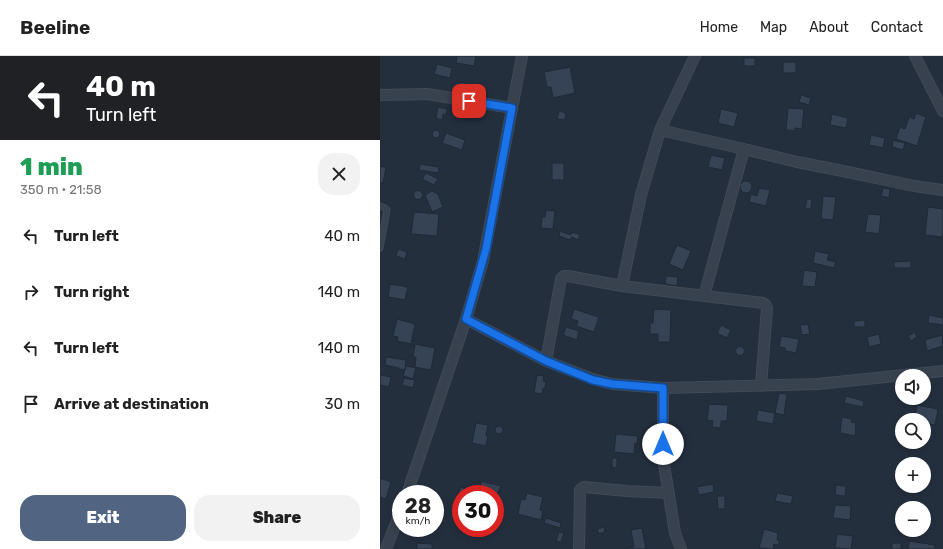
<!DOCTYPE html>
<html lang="en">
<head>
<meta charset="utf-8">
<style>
  body { margin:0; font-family:Rubik,sans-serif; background:#f2f2f2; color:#222; height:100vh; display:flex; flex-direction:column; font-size:15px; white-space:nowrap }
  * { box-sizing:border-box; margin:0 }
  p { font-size:13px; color:#767676 }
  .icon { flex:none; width:22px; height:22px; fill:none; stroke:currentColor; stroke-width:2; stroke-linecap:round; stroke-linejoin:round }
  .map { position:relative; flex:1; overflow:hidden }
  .details { display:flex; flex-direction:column; background:#fff; width:380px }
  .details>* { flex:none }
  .hud { background:#202124; color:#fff; overflow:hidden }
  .fabs { position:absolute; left:515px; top:313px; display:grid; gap:8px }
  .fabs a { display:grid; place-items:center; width:36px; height:36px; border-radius:50%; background:#fff; box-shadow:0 2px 6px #0003; font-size:20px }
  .speed { position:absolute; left:12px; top:429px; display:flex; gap:8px; font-size:20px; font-weight:700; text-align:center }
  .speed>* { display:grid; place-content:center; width:52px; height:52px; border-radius:50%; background:#fff; box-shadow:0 2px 6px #0003; line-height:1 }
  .speed small { font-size:10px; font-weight:400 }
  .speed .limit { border:6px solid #d22; background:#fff; color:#111 }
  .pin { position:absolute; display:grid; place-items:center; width:34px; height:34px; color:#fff; margin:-17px; border-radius:8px; box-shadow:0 2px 6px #0006 }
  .me { position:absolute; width:44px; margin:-22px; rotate:0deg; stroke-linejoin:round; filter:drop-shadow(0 0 3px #0008) }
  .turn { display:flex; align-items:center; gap:14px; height:84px; padding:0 20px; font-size:18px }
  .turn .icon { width:52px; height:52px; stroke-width:2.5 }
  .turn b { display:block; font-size:28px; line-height:34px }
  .round { display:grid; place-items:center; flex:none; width:42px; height:42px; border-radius:16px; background:#f2f2f2 }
  .head { display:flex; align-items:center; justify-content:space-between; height:68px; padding:0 20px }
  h1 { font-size:24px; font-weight:800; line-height:30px; color:#1e9e55 }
  .action { display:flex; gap:8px; margin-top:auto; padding:8px 20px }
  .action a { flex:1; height:46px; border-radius:16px; background:#516482; color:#fff; font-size:16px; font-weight:800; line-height:46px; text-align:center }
  .action a+a { background:#f2f2f2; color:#222 }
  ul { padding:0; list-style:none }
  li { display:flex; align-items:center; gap:12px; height:56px; padding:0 20px }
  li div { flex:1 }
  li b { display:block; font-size:15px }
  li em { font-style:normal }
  header { display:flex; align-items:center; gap:24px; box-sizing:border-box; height:56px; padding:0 20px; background:#fff; border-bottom:1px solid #e0e0e0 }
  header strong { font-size:19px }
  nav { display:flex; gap:22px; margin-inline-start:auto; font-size:14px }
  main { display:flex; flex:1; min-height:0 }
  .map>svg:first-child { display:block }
</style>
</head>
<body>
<header>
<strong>Beeline</strong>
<nav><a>Home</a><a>Map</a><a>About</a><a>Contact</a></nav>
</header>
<main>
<section class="details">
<div class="hud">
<div class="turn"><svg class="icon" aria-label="left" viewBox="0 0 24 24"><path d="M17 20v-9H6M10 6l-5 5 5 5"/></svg><div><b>40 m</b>Turn left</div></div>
</div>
<div class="head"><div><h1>1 min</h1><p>350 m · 21:58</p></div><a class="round"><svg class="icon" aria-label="close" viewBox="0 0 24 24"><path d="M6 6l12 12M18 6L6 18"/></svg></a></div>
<ul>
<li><svg class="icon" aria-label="left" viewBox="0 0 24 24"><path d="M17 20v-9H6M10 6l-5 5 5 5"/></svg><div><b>Turn left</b></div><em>40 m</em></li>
<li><svg class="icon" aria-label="right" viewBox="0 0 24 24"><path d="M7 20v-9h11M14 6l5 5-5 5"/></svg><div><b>Turn right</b></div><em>140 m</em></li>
<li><svg class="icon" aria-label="left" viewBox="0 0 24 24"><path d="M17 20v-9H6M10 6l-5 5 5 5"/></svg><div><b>Turn left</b></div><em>140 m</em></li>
<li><svg class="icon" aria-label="arrive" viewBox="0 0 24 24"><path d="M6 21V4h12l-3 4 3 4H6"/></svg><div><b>Arrive at destination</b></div><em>30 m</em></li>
</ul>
<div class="action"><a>Exit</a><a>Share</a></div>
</section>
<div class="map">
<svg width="563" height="493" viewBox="0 0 563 493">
  <rect width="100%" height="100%" fill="#242f3e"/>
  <path fill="#364354" stroke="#1f2835" d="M77 0H96L94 10 76 7Z
    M364 2H375V10H364Z
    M403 6H416V17H403Z
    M57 8 72 12 70 22 54 18Z
    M190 11 195 37 173 42 171 31H167L164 16Z
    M80 26 88 28 86 34 78 32Z
    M421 39 431 42 429 49 419 46Z
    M58 51 67 53 66 59 63 58 62 64 56 62Z
    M408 52 424 53 422 73 415 72V75L406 74Z
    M341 53 358 57 354 71 338 67Z
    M179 55 186 57 185 64 177 63Z
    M536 57 546 61 537 90 516 83 520 71 525 73 529 61 534 63Z
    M452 58 468 62 466 72 450 69Z
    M52 78a4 4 0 1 1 8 0a4 4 0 1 1-8 0Z
    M66 77 85 84 82 94 62 87Z
    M491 79 505 82 503 92 489 89Z
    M513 84 525 87 523 94 512 91Z
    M331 99 345 102 342 114 328 111Z
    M172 107H184V124H172Z
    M40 108 59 111 58 117 39 114Z
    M0 110 6 112 3 127H0Z
    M46 117 58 123 54 129 42 123Z
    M360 131a6 6 0 1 1 12 0a6 6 0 1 1-12 0Z
    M379 132 390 134 386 150 369 146 371 138 377 140Z
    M503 132 510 133 509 142 501 140Z
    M33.5 139a4.5 4.5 0 1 1 9 0a4.5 4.5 0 1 1-9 0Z
    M52 135 58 138 63 151 52 156 45 139Z
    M443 140 456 141 453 164 441 163Z
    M427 143H432L431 153 425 152Z
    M548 151 563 153V176L562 181 545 179Z
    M166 154 175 155 173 173 161 172 162 161H165Z
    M34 156 59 158 57 180 31 178Z
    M488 158 501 159 499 178 485 176Z
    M180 175 191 179 192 176 200 179 198 184 192 181 190 184 179 180Z
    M297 189 311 195 303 214 289 208Z
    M18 193 27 196 25 203 16 200Z
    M435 195 449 198 447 204 456 206 454 212 433 207Z
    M531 205V212H514V206Z
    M424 214 437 216 435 231 422 230Z
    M286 220 298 221 297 230 285 228Z
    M10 228 28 231 25 244 8 241Z
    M194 253 219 261 214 276 196 270 198 265 191 263Z
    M274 253 291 254 290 286H278V278H270V267H273Z
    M549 259 563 262V269L548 267Z
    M17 263 35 268 31 288 17 285 18 281 13 280Z
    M485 264V271H474V265Z
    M428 268 430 278 422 279 420 269Z
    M341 269 351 274 347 282 337 277Z
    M186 271 199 275 197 284 183 279Z
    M535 276 537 281 531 285 528 280Z
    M499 278 501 288 489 291 487 281Z
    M562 279 563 290 547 295 545 284Z
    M401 280 419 283 416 297 405 295V292L399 291Z
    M35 288 55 292 51 314 35 311 36 301H33Z
    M355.5 295a4.5 4.5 0 1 1 9 0a4.5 4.5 0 1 1-9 0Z
    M6 301 26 304 25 314 19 313V312L5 309Z
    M26 310 36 312 33 323 23 320Z
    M0 319 11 321 9 331 0 329Z
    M157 319 164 320 163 325 166 326 165 332H163L162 338 154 337Z
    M24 322 35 324 33 332 22 329Z
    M399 337 407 338 404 359 395 357Z
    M466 340 484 345 483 351 464 347Z
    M329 348 348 349 347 365H341V372L332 371 333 365 327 364Z
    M537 349 558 353 555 369 544 367V364H534Z
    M378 354 395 357 393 368 376 365Z
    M462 361 472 363 471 366 476 367 475 371H476L475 380 460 377Z
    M96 367 108 369 106 380H108L106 390 92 387Z
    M115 374a4 4 0 1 1 8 0a4 4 0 1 1-8 0Z
    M236 378 258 380 257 388 255 387 254 398 234 396Z
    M232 402H237V412L232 411Z
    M0 422 11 426 6 443 0 441Z
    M101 425 121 430 115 443V438H106L100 435Z
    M333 428 334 436 319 439 317 431Z
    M456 429 466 430 465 440 455 439Z
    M81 431 96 438H81V453L73 449Z
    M147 437 163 441 160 454 163 455 161 464 138 458 141 443 145 444Z
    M397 437 413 440 411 448 395 445Z
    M337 440H345V453H338Z
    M455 449 471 450 470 464 453 462Z
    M166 462 181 467 180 472 164 467Z
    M224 471 225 476 219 478 217 473Z
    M262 472 266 493H247V492L254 491 251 474Z
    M384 473 398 477 397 484H400L398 489 394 488 393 493 379 492Z
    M179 476 184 477 181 486 176 485Z
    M457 478 473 480 471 493 455 492Z
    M529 485 555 489V493H528Z
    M37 487 52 488V493H37Z
    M512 487H521V493H512Z"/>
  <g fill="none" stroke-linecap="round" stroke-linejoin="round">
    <defs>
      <path id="service" d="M0 150 5 152 7 154 0 192"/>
      <path id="minor" d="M535 0 563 55
        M0 39 47 38 132 52
        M280 74 315 0
        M242 230 383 247 385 248 387 252 381 330
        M324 240 364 93
        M86 263 166 305 181 223 184 220H188L242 230 261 139 280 74 364 93 417 106 468 116 534 130 563 134
        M166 305 213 323 232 328 283 332V402L295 477 301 493
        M283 332 438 328 563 315
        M27 438 86 263 103 205 142 0
        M6 493 21 454
        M199 493 200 434 202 432 204 431 247 435 289 437"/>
    </defs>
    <use href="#service" stroke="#414a57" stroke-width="7"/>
    <use href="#minor" stroke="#414a57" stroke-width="12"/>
    <use href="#service" stroke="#38414e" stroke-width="5"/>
    <use href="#minor" stroke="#38414e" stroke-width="10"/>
  </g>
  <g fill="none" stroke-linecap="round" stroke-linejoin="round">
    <defs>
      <path id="route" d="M89 45 132 52 106 193 86 263 166 305 213 324 232 328 283 332V388"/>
    </defs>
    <use href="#route" stroke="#114b97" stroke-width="10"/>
    <use href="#route" stroke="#1a73e8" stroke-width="7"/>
  </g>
</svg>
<div class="fabs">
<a><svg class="icon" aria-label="sound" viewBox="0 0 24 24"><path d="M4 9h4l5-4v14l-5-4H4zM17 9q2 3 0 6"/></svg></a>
<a><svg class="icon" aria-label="search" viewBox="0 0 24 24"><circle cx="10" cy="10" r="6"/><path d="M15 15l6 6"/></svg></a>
<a>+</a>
<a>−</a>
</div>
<div class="speed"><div>28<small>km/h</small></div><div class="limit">30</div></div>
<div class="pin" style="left:89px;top:45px;background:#d93025"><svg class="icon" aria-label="arrive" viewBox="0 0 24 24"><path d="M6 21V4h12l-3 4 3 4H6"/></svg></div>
<svg class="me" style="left:283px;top:388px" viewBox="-20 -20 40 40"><circle r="19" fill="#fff"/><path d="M0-13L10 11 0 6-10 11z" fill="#1a73e8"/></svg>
</div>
</main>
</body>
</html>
